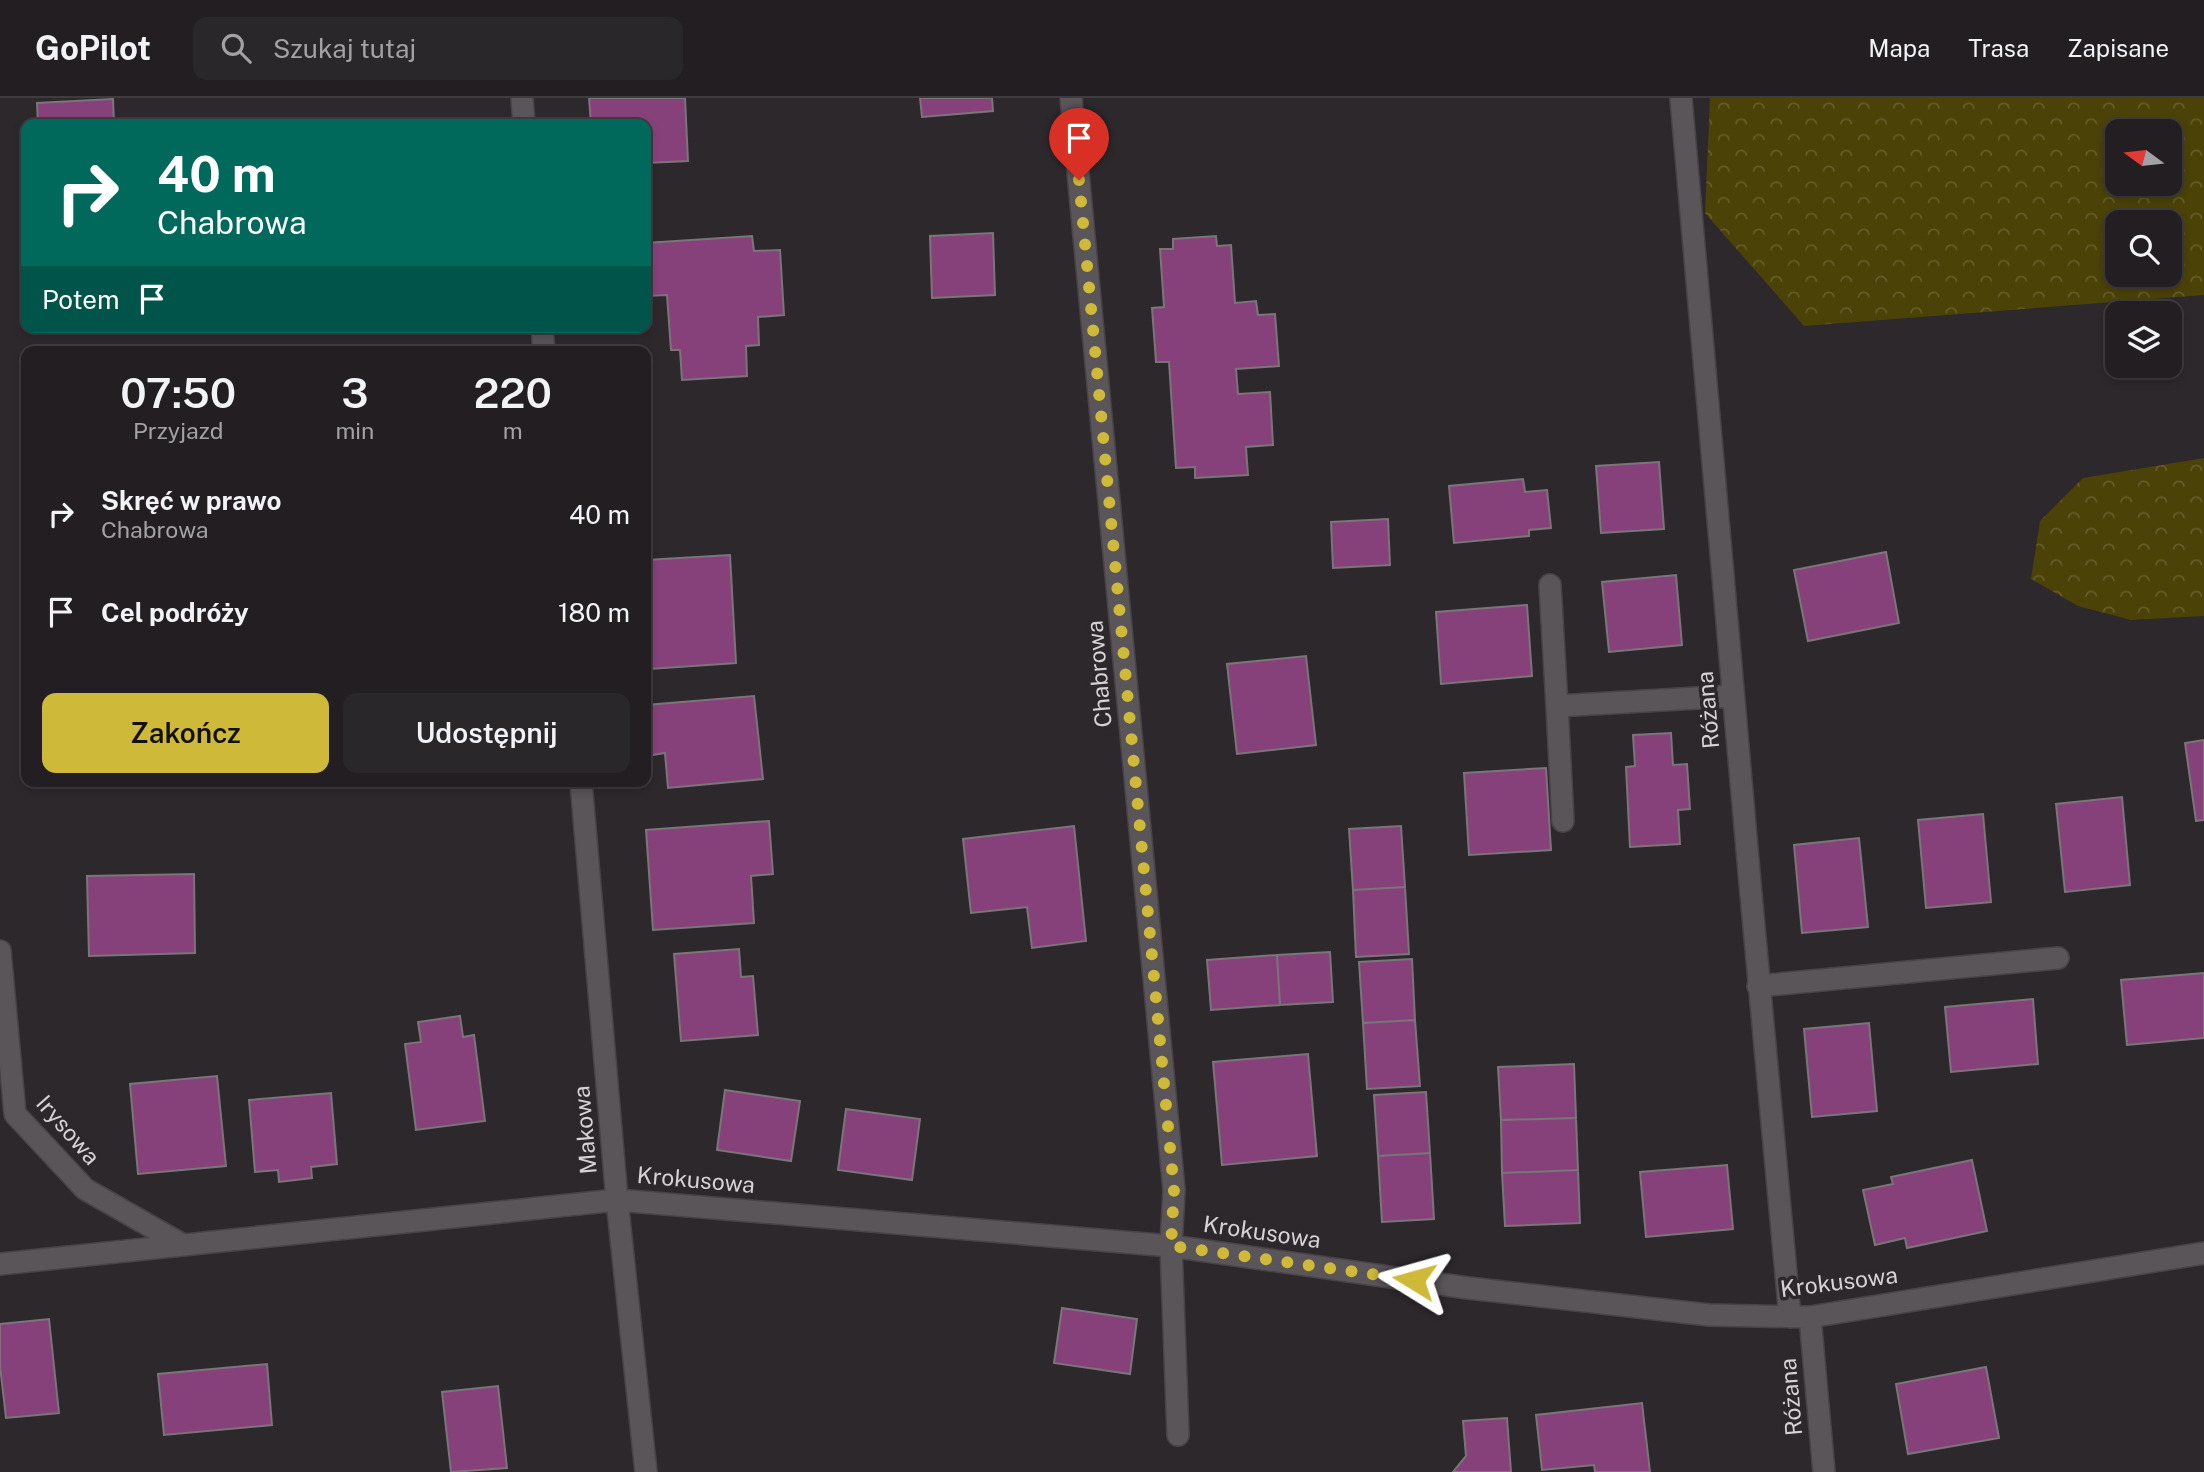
<!DOCTYPE html>
<html lang="pl">
<head>
<meta charset="utf-8">
<style>
  body { margin:0; font-family:"Public Sans",sans-serif; background:#2a272a; color:#f1f3f6; height:100vh; display:flex; flex-direction:column; font-size:26px; white-space:nowrap }
  * { box-sizing:border-box; margin:0 }
  p { font-size:23px; color:#a2a2a5 }
  .icon { flex:none; width:38px; height:38px; fill:none; stroke:currentColor; stroke-width:2; stroke-linecap:round; stroke-linejoin:round }
  .map { position:relative; flex:1; overflow:hidden }
  .side { position:absolute; left:21px; top:248px; width:630px; height:441px; display:flex; flex-direction:column; background:#221e21; border-radius:14px; box-shadow:0 4px 10px #0003,0 0 0 2px #3f3c3f }
  .side>* { flex:none }
  .banner { position:absolute; left:21px; top:21px; width:630px; height:214px; border-radius:14px; box-shadow:0 4px 10px #0003,0 0 0 2px #3f3c3f; background:#00695c; color:#fff; overflow:hidden }
  .needle { width:46px; rotate:285deg }
  .fabs { position:absolute; left:2105px; top:21px; display:grid; gap:14px }
  .fabs a { display:grid; place-items:center; width:77px; height:77px; border-radius:14px; background:#221e21; box-shadow:0 4px 10px #0003,0 0 0 2px #3f3c3f; font-size:35px }
  .pin { position:absolute; display:grid; place-items:center; width:60px; height:60px; color:#fff; margin:-72px -30px; border-radius:50% 50% 50% 0; rotate:-45deg; box-shadow:0 0 7px #0007 }
  .pin .icon { rotate:45deg }
  .me { position:absolute; width:77px; margin:-38px; rotate:278deg; stroke-linejoin:round; filter:drop-shadow(0 0 5px #0008) }
  .turn { display:flex; align-items:center; gap:24px; height:147px; padding:0 21px; font-size:32px }
  .turn .icon { width:91px; height:91px; stroke-width:2.5 }
  .turn b { display:block; font-size:49px; line-height:60px }
  .then { display:flex; align-items:center; height:66px; padding:0 21px; background:#0003; gap:14px; font-size:26px }
  .eta { display:flex; justify-content:space-evenly; align-items:center; height:119px; text-align:center }
  .eta b { font-size:42px; font-weight:600; line-height:49px }
  .action { display:flex; gap:14px; margin-top:auto; padding:14px 21px }
  .action a { flex:1; height:80px; border-radius:14px; background:#ceb938; color:#111; font-size:28px; font-weight:600; line-height:80px; text-align:center }
  .action a+a { background:#2a272a; color:#f1f3f6 }
  ul { padding:0; list-style:none }
  li { display:flex; align-items:center; gap:21px; height:98px; padding:0 21px }
  li div { flex:1 }
  li b { display:block; font-size:26px }
  li em { font-style:normal }
  header { display:flex; align-items:center; gap:42px; box-sizing:border-box; height:98px; padding:0 35px; background:#221e21; border-bottom:2px solid #3f3c3f }
  header strong { font-size:33px }
  nav { display:flex; gap:38px; margin-inline-start:auto; font-size:24px }
  .search { width:490px; height:63px; background:#2a272a; display:flex; align-items:center; gap:18px; box-sizing:border-box; padding:0 24px; border-radius:14px; color:#a2a2a5; font-size:26px }
  .map>svg:first-child { display:block }
</style>
</head>
<body>
<header>
<strong>GoPilot</strong>
<div class="search"><svg class="icon" aria-label="search" viewBox="0 0 24 24"><circle cx="10" cy="10" r="6"/><path d="M15 15l6 6"/></svg>Szukaj tutaj</div>
<nav><a>Mapa</a><a>Trasa</a><a>Zapisane</a></nav>
</header>
<div class="map">
<svg width="2204" height="1374" viewBox="0 0 2204 1374">
  <defs>
    <pattern id="forest-crowns" width="20" height="18" patternUnits="userSpaceOnUse" patternTransform="scale(1.75)"><rect width="20" height="18" fill="#4b4207"/><path d="M2 6a3 3 0 1 1 6 0M12 15a3 3 0 1 1 6 0" fill="none" stroke="#645c2a"/></pattern>
  </defs>
  <rect width="100%" height="100%" fill="#2d282c"/>
  <path fill="url(#forest-crowns)" fill-rule="evenodd" d="M1710 0H2204V197L1804 228 1705 115ZM2118 33H2170V86H2118ZM2118 124H2170V177H2118Z
    M2204 360V518L2131 522 2078 508 2031 481 2040 423 2083 380Z"/>
  <path fill="#86417b" stroke="#7a7579" stroke-width="2" d="M589 0H685L688 63 646 65V26H591Z
    M920 0H992L993 13 922 19Z
    M113 1 114 26H38L37 5Z
    M993 135 995 197 932 200 930 138Z
    M752 138 754 153 780 152 784 217 758 219 759 247 746 248 747 278 682 282 680 252H671L667 197 646 198V145Z
    M1216 138 1217 148 1231 147 1235 205 1256 203 1258 217 1275 216 1279 268 1236 271 1238 296 1270 294 1273 347 1246 349 1248 377 1195 380V369L1176 370 1169 264H1156L1152 210 1164 209 1160 151H1173V141Z
    M1659 364 1664 431 1601 435 1596 368Z
    M1523 381 1525 394 1547 392 1551 430 1529 432V438L1454 445 1449 388Z
    M1388 421 1390 467 1333 470 1331 424Z
    M1886 454 1899 525 1808 543 1794 472Z
    M730 457 736 565 650 571 646 505V462Z
    M1676 477 1682 547 1609 554 1602 484Z
    M1527 507 1532 578 1441 586 1436 514Z
    M1306 558 1316 647 1237 656 1227 566Z
    M754 598 763 681 668 690 665 655 646 658V607Z
    M1671 635 1673 667 1687 666 1690 711 1678 712 1680 746 1630 749 1626 669 1635 668 1633 637Z
    M2204 642V722L2196 723 2185 645Z
    M1546 670 1551 752 1469 757 1464 675Z
    M2122 699 2130 787 2065 794 2056 706Z
    M1983 716 1991 804 1926 810 1918 722Z
    M769 723 773 776 751 778 754 825 653 832 646 732Z
    M1074 728 1086 843 1032 850 1027 809 971 815 963 741Z
    M1401 728 1405 789 1353 792 1349 731Z
    M1859 740 1868 829 1802 835 1794 747Z
    M194 776 195 855 89 858 87 778Z
    M1405 789 1409 856 1356 859 1353 792Z
    M739 851 741 879 753 878 758 937 681 943 674 856Z
    M1330 854 1333 904 1280 907 1277 857Z
    M1277 857 1280 907 1211 912 1207 862Z
    M1412 861 1415 922 1363 925 1359 864Z
    M2204 875V940L2127 947 2121 882Z
    M2033 901 2038 966 1951 974 1945 909Z
    M460 918 463 939 474 937 485 1023 416 1032 405 946 421 944 418 924Z
    M1415 922 1420 988 1367 991 1363 925Z
    M1869 925 1877 1013 1812 1019 1804 931Z
    M1308 956 1317 1058 1222 1067 1213 964Z
    M1574 966 1576 1020 1501 1022 1498 969Z
    M217 978 226 1068 138 1076 130 986Z
    M725 992 800 1003 791 1063 717 1052Z
    M1426 994 1430 1055 1378 1058 1374 997Z
    M331 995 337 1066 311 1069 312 1080 279 1084 278 1072 255 1074 249 1002Z
    M846 1011 920 1021 912 1082 838 1072Z
    M1576 1020 1578 1072 1502 1075 1501 1022Z
    M1430 1055 1434 1121 1382 1124 1378 1058Z
    M1972 1062 1987 1133 1907 1150 1905 1140 1875 1147 1863 1092 1893 1086 1891 1079Z
    M1727 1067 1733 1131 1646 1139 1640 1074Z
    M1578 1072 1580 1125 1505 1128 1502 1075Z
    M1062 1210 1137 1221 1130 1276 1054 1265Z
    M49 1221 59 1315 6 1320 0 1268V1226Z
    M267 1266 272 1327 164 1337 158 1276Z
    M1986 1269 1999 1340 1908 1356 1896 1286Z
    M498 1288 507 1370 451 1374 442 1294Z
    M1642 1305 1650 1374H1595L1594 1367 1542 1372 1536 1317Z
    M1507 1320 1511 1374H1453L1466 1358 1463 1323Z"/>
  <g fill="none" stroke-linecap="round" stroke-linejoin="round">
    <defs>
      <path id="minor" d="M522 0 524 26
        M1071 0 1174 1092 1171 1148 1178 1337
        M1681 0C1719 406 1750 813 1790 1219
        M542 229 544 254
        M1550 487 1557 608 1733 598
        M1557 608 1563 723
        M581 684 617 1102 646 1374
        M0 853 15 1016 85 1091 183 1147
        M1758 888 2058 860
        M0 1166 617 1102 1171 1148 1468 1190 1709 1217 1810 1219 2204 1155
        M1810 1219 1824 1374"/>
    </defs>
    <use href="#minor" stroke="#474346" stroke-width="24"/>
    <use href="#minor" stroke="#5a5559" stroke-width="21"/>
  </g>
  <g fill="none" stroke-linecap="round" stroke-linejoin="round">
    <path stroke="#ceb938" stroke-width="12" stroke-dasharray="0 21.6" d="M1079 82 1174 1092 1171 1148 1414 1182"/>
  </g>
  <g text-anchor="middle" stroke-width="7" stroke-linejoin="round" paint-order="stroke">
    <g font-size="23" fill="#d5d3d5" stroke="#2d282c">
      <text transform="translate(1099 576) rotate(-95)" y="8">Chabrowa</text>
      <text transform="translate(1708 612) rotate(-95)" y="8">Różana</text>
      <text transform="translate(68 1032) rotate(49)" y="8">Irysowa</text>
      <text transform="translate(585 1032) rotate(-95)" y="8">Makowa</text>
      <text transform="translate(696 1082) rotate(5)" y="8">Krokusowa</text>
      <text transform="translate(1262 1134) rotate(8)" y="8">Krokusowa</text>
      <text transform="translate(1839 1184) rotate(-7)" y="8">Krokusowa</text>
      <text transform="translate(1791 1299) rotate(-95)" y="8">Różana</text>
    </g>
  </g>
</svg>
<div class="fabs">
<a><svg class="needle" viewBox="-14 -14 28 28"><path d="M0-13l5 13h-10z" fill="#e53935"/><path d="M0 13l5-13h-10z" fill="#a2a2a5"/></svg></a>
<a><svg class="icon" aria-label="search" viewBox="0 0 24 24"><circle cx="10" cy="10" r="6"/><path d="M15 15l6 6"/></svg></a>
<a><svg class="icon" aria-label="layers" viewBox="0 0 24 24"><path d="M12 4l9 5-9 5-9-5zM3 14l9 5 9-5"/></svg></a>
</div>
<div class="pin" style="left:1079px;top:82px;background:#d93025"><svg class="icon" aria-label="arrive" viewBox="0 0 24 24"><path d="M6 21V4h12l-3 4 3 4H6"/></svg></div>
<svg class="me" style="left:1414px;top:1182px" viewBox="-20 -20 40 40"><path d="M0-17L14 15 0 8-14 15z" fill="#ceb938" stroke="#fff" stroke-width="4"/></svg>
<div class="banner">
<div class="turn"><svg class="icon" aria-label="right" viewBox="0 0 24 24"><path d="M7 20v-9h11M14 6l5 5-5 5"/></svg><div><b>40 m</b>Chabrowa</div></div>
<div class="then">Potem<svg class="icon" aria-label="arrive" viewBox="0 0 24 24"><path d="M6 21V4h12l-3 4 3 4H6"/></svg></div>
</div>
<section class="side">
<div class="eta">
<div><b>07:50</b><p>Przyjazd</p></div>
<div><b>3</b><p>min</p></div>
<div><b>220</b><p>m</p></div>
</div>
<ul>
<li><svg class="icon" aria-label="right" viewBox="0 0 24 24"><path d="M7 20v-9h11M14 6l5 5-5 5"/></svg><div><b>Skręć w prawo</b><p>Chabrowa</p></div><em>40 m</em></li>
<li><svg class="icon" aria-label="arrive" viewBox="0 0 24 24"><path d="M6 21V4h12l-3 4 3 4H6"/></svg><div><b>Cel podróży</b></div><em>180 m</em></li>
</ul>
<div class="action"><a>Zakończ</a><a>Udostępnij</a></div>
</section>
</div>
</body>
</html>
